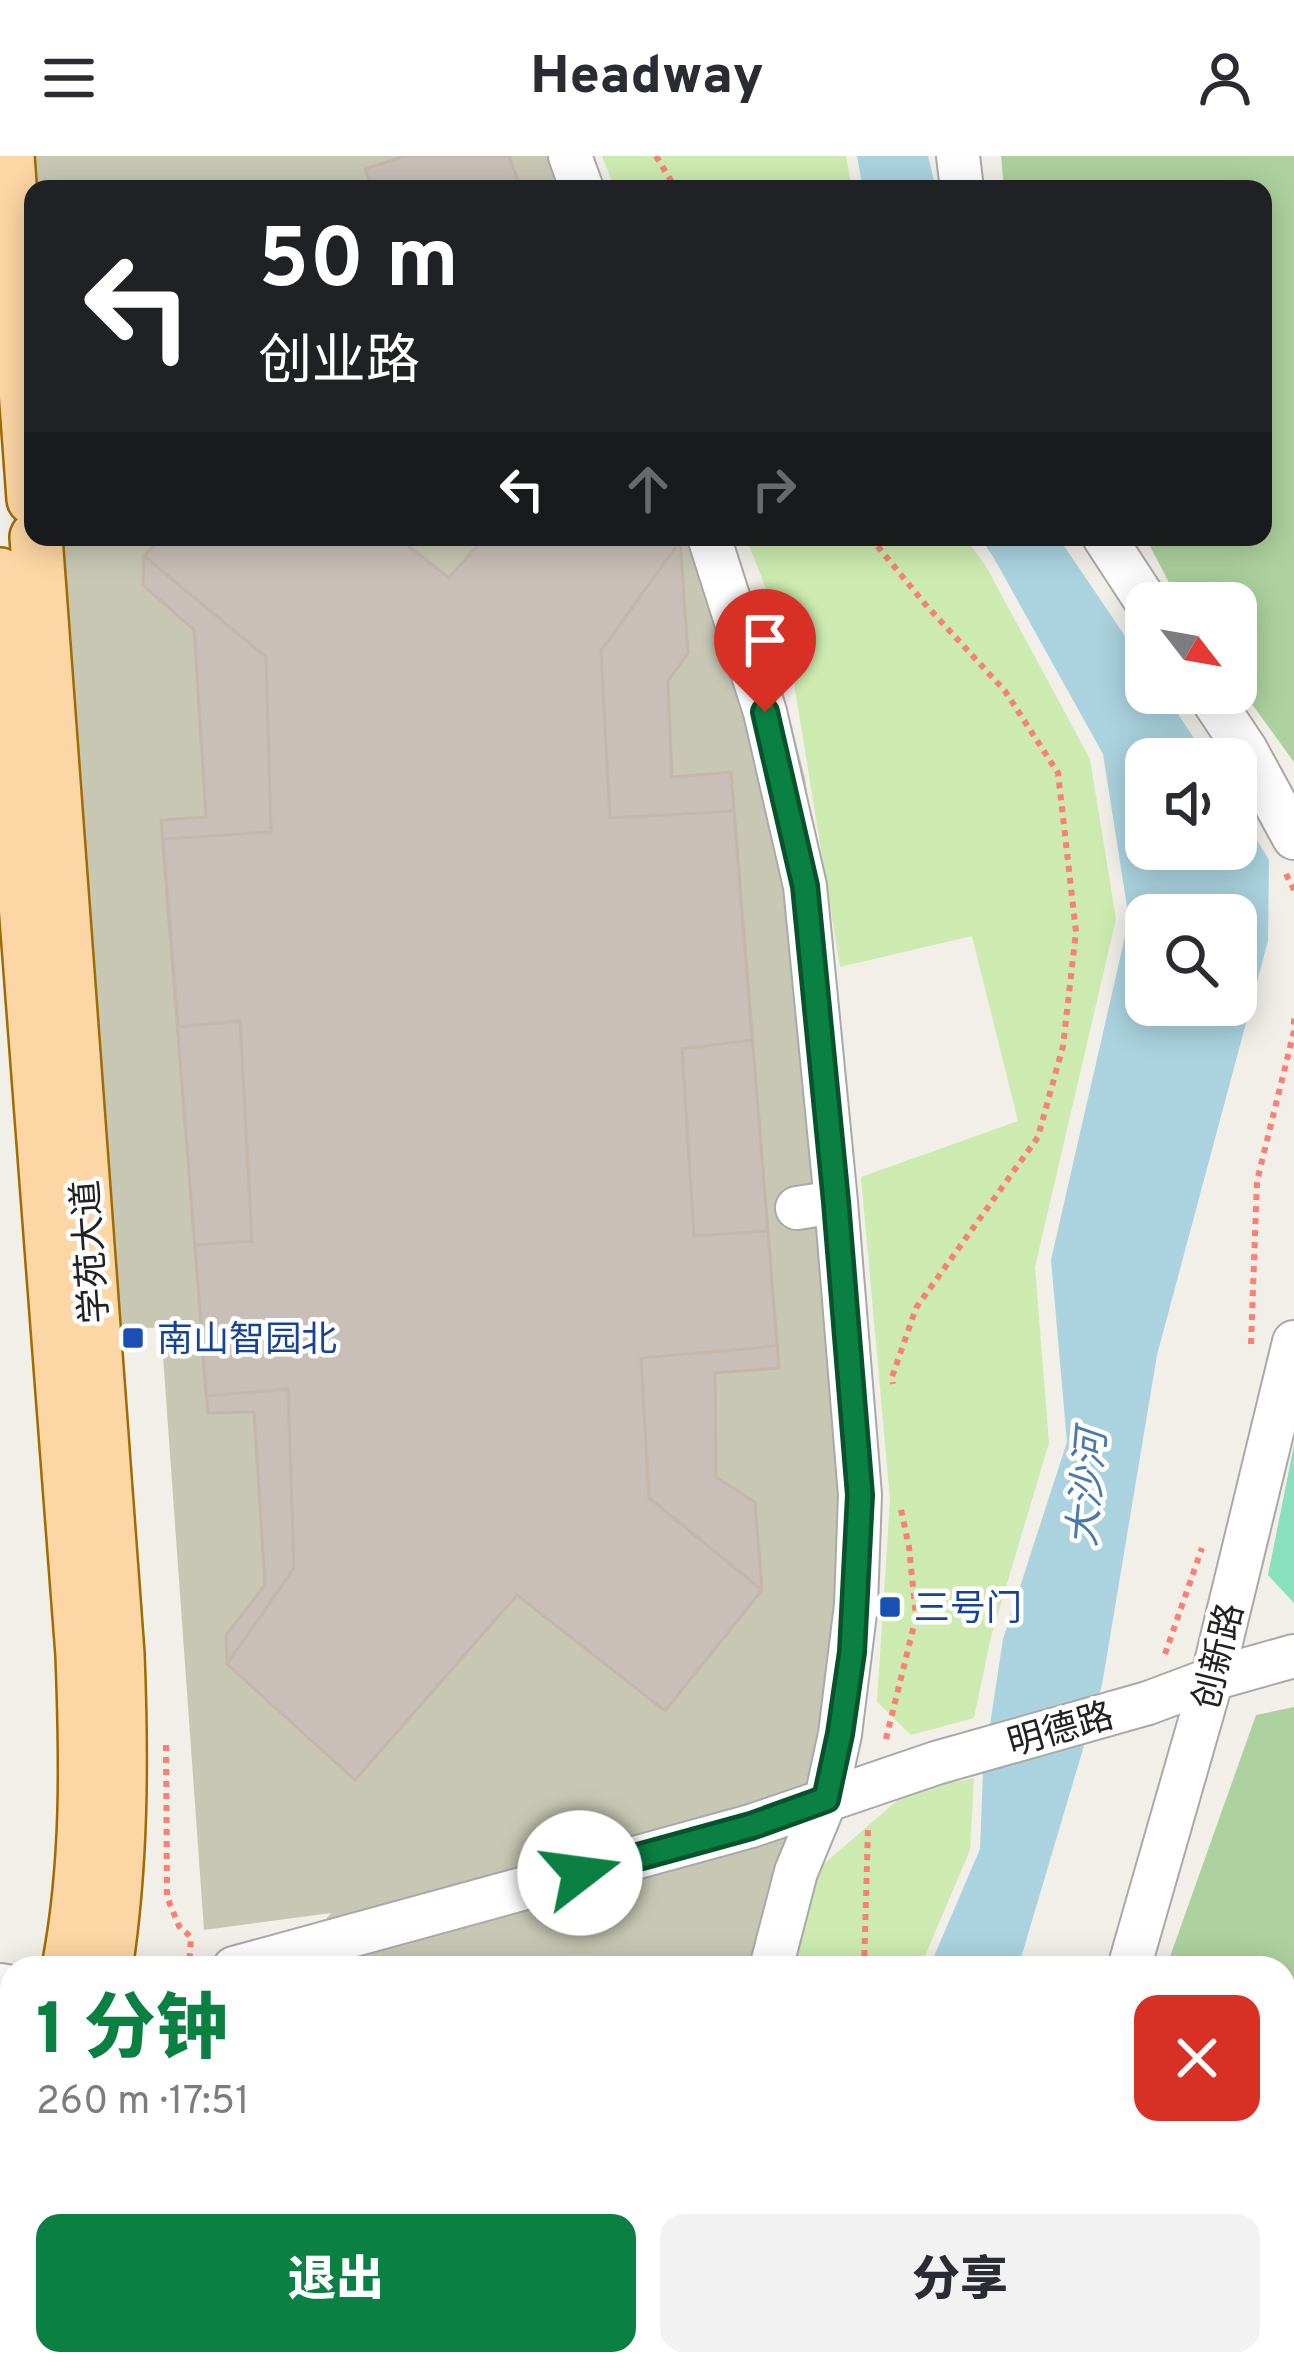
<!DOCTYPE html>
<html lang="zh">
<head>
<meta charset="utf-8">
<style>
  body { margin:0; font-family:Overpass,"Noto Sans SC",sans-serif; background:#f2f2f3; color:#2b2b33; height:100vh; display:flex; flex-direction:column; font-size:45px; white-space:nowrap }
  * { box-sizing:border-box; margin:0 }
  p { font-size:39px; color:#7c7c81 }
  .icon { flex:none; width:66px; height:66px; fill:none; stroke:currentColor; stroke-width:2; stroke-linecap:round; stroke-linejoin:round }
  .map { position:relative; flex:1; overflow:hidden }
  .panel { position:absolute; left:0px; top:1800px; width:1296px; height:420px; display:flex; flex-direction:column; background:#fff; border-radius:36px 36px 0 0; box-shadow:0 6px 30px #0003 }
  .panel>* { flex:none }
  .hud { position:absolute; left:24px; top:24px; width:1248px; height:366px; border-radius:24px; box-shadow:0 6px 30px #0003; background:#202124; color:#fff; overflow:hidden }
  .needle { width:78px; rotate:121deg }
  .tools { position:absolute; left:1125px; top:426px; display:grid; gap:24px }
  .tools a { display:grid; place-items:center; width:132px; height:132px; border-radius:24px; background:#fff; box-shadow:0 6px 30px #0003; font-size:60px }
  .pin { position:absolute; display:grid; place-items:center; width:102px; height:102px; color:#fff; margin:-123px -51px; border-radius:50% 50% 50% 0; rotate:-45deg; box-shadow:0 0 12px #0007 }
  .pin .icon { rotate:45deg }
  .me { position:absolute; width:132px; margin:-66px; rotate:75deg; stroke-linejoin:round; filter:drop-shadow(0 0 9px #0008) }
  .turn { display:flex; align-items:center; gap:42px; height:252px; padding:0 36px; font-size:54px }
  .turn .icon { width:156px; height:156px; stroke-width:2.5 }
  .turn b { display:block; font-size:84px; line-height:102px }
  .lanes { display:flex; align-items:center; height:114px; padding:0 36px; background:#0003; justify-content:center; gap:60px; direction:ltr }
  .lanes .off { opacity:.35 }
  .round { display:grid; place-items:center; flex:none; width:126px; height:126px; border-radius:24px; background:#f2f2f3 }
  .headline { display:flex; align-items:center; justify-content:space-between; height:204px; padding:0 36px }
  h1 { font-size:72px; font-weight:800; line-height:90px; color:#0b8043 }
  .action { display:flex; gap:24px; margin-top:auto; padding:24px 36px }
  .action a { flex:1; height:138px; border-radius:24px; background:#0b8043; color:#fff; font-size:48px; font-weight:800; line-height:138px; text-align:center }
  .action a+a { background:#f2f2f3; color:#2b2b33 }
  header { display:flex; justify-content:space-between; align-items:center; height:156px; padding:0 36px; background:#fff; font-size:54px; font-weight:800 }
  .map>svg:first-child { display:block }
</style>
</head>
<body>
<header><svg class="icon" aria-label="menu" viewBox="0 0 24 24"><path d="M4 6h16M4 12h16M4 18h16"/></svg>Headway<svg class="icon" aria-label="person" viewBox="0 0 24 24"><circle cx="12" cy="8" r="4"/><path d="M4 21q1-7 8-7t8 7"/></svg></header>
<div class="map">
<svg width="1294" height="2220" viewBox="0 0 1294 2220">
  <rect width="100%" height="100%" fill="#f2efe9"/>
  <path fill="#c7c7b4" d="M16 0H585L597 33H33Z
    M45 381H727L776 508 805 622 823 762 875 1387 789 1812H287L331 1757 204 1774 161 1172 121 1171 93 1002Z
    M67 2208H661L654 2220H63Z"/>
  <path fill="#cdebb0" d="M602 0H846L852 33H615Z
    M746 381H965L987 412 1090 603 1116 763 1035 1111 1049 1287 991 1481 974 1562 911 1579 877 1546 890 1343 861 1021 1018 965 972 780 840 811 788 490Z
    M974 1622 970 1694 920 1812H786L811 1719 907 1636Z
    M666 2208H775L771 2220H659Z"/>
  <path fill="#add19e" d="M1001 0H1294V606L1236 526V447H1180L1145 381H1263V33H1004Z
    M1294 1551V2220H1038L1041 2208H1284V1812H1166L1256 1559Z"/>
  <path fill="#88e0be" d="M1294 1289V1447L1268 1419Z"/>
  <path fill="#aad3df" fill-rule="evenodd" d="M857 0H928L936 33H863Z
    M980 381H1058L1146 511V537H1164L1208 603H1146V693H1236V650L1269 704 1268 785 1157 1199 1102 1529 1018 1812H929L980 1693 983 1615 1003 1483 1067 1286 1051 1104 1129 763 1103 598 995 404ZM1146 759H1236V849H1146Z
    M784 2208H895L891 2220H780Z"/>
  <path fill="#c7bfb8" stroke="#c4b6ab" stroke-width="3" d="M405 0H509L521 33H372L365 13Z
    M161 381H397L449 422 485 381H675L680 385 601 495 610 662 734 655 752 884 682 893 694 1080 768 1075 777 1190 641 1202 649 1342 762 1434 665 1555 517 1439 355 1624 227 1508 294 1412 288 1233 206 1240 195 1089 252 1085 240 865 178 871 163 683 271 676 266 501 144 400Z
    M161 381H397L449 422 485 381H675L680 385 688 497 668 525 672 621 731 616 779 1212 715 1217 716 1321 755 1346 762 1434 665 1555 517 1439 355 1624 227 1508 226 1479 265 1429 254 1256 208 1257 161 664 206 661 194 474 143 429 144 400Z
    M135 2208H499L495 2220H132Z
    M228 2208H437L433 2220H224Z"/>
  <g fill="none" stroke-linecap="round" stroke-linejoin="round">
    <defs>
      <path id="minor" d="M570 0 582 33
        M958 0 962 33
        M709 381 765 556 805 730 836 1046 860 1339 856 1449 840 1578 826 1643 796 1716 771 1812
        M1104 381 1147 447
        M1208 537 1246 594 1294 682
        M797 1052 836 1046
        M234 1812 751 1670 936 1607 1148 1547 1212 1523 1294 1500
        M1129 1812 1212 1523 1294 1186
        M0 1829 12 1831
        M644 2220 651 2208
        M1012 2220 1016 2208"/>
      <path id="major" d="M8 0 33 343
        M36 381 118 1498C122 1603 122 1708 106 1812
        M0 418 82 1499C86 1604 88 1708 68 1812
        M0 2082 12 2044
        M0 2207 12 2175"/>
    </defs>
    <use href="#minor" stroke="#a9a9a9" stroke-width="46"/>
    <use href="#major" stroke="#a06b00" stroke-width="56"/>
    <path stroke="#fa8072" stroke-width="6" stroke-dasharray="6 6" stroke-linecap="butt" d="M656 0 676 33
      M870 381 925 448 1005 535 1058 617 1076 776 1063 890 1038 981 916 1152 892 1221 893 1228
      M1286 718 1294 734
      M1251 1188 1257 1025 1294 875V861
      M1165 1498 1202 1392
      M886 1583 916 1461 909 1391 900 1349
      M166 1589 167 1741 179 1770 191 1781 189 1812
      M864 1812 868 1672
      M1284 1924 1294 1903
      M56 2220 60 2208
      M726 2220 728 2208
      M1263 2220 1270 2208"/>
    <use href="#minor" stroke="#fff" stroke-width="42"/>
    <use href="#major" stroke="#fcd6a4" stroke-width="51"/>
  </g>
  <g fill="none" stroke-linecap="round" stroke-linejoin="round">
    <defs>
      <path id="route" d="M580 1717 751 1670 826 1643 840 1578 852 1496 860 1339 836 1046 805 730 765 556"/>
    </defs>
    <use href="#route" stroke="#07532c" stroke-width="30"/>
    <use href="#route" stroke="#0b8043" stroke-width="21"/>
  </g>
  <g fill="#1a4fb4" stroke="#fff" stroke-width="4.5">
    <rect x="121" y="1170" width="24" height="24" rx="6"/>
    <rect x="878" y="1439" width="24" height="24" rx="6"/>
  </g>
  <g text-anchor="middle" stroke-width="9" stroke-linejoin="round" paint-order="stroke">
    <g font-size="36" fill="#222" stroke="#fff">
      <text transform="translate(89 1096) rotate(-94)" y="13">学苑大道</text>
      <text transform="translate(1217 1500) rotate(-76)" y="13">创新路</text>
      <text transform="translate(1060 1572) rotate(-16)" y="13">明德路</text>
    </g>
    <g font-size="36" fill="#164399" stroke="#fff" text-anchor="start">
      <text x="157" y="1195">南山智园北</text>
      <text x="914" y="1464">三号门</text>
    </g>
    <g font-size="39" font-style="italic" fill="#4a7aab" stroke="#fff">
      <text transform="translate(1086 1332) rotate(-85)" y="14">大沙河</text>
    </g>
  </g>
</svg>
<div class="tools">
<a><svg class="needle" viewBox="-14 -14 28 28"><path d="M0-13l5 13h-10z" fill="#e53935"/><path d="M0 13l5-13h-10z" fill="#7c7c81"/></svg></a>
<a><svg class="icon" aria-label="sound" viewBox="0 0 24 24"><path d="M4 9h4l5-4v14l-5-4H4zM17 9q2 3 0 6"/></svg></a>
<a><svg class="icon" aria-label="search" viewBox="0 0 24 24"><circle cx="10" cy="10" r="6"/><path d="M15 15l6 6"/></svg></a>
</div>
<div class="pin" style="left:765px;top:556px;background:#d93025"><svg class="icon" aria-label="arrive" viewBox="0 0 24 24"><path d="M6 21V4h12l-3 4 3 4H6"/></svg></div>
<svg class="me" style="left:580px;top:1717px" viewBox="-20 -20 40 40"><circle r="19" fill="#fff"/><path d="M0-13L10 11 0 6-10 11z" fill="#0b8043"/></svg>
<div class="hud">
<div class="turn"><svg class="icon" aria-label="left" viewBox="0 0 24 24"><path d="M17 20v-9H6M10 6l-5 5 5 5"/></svg><div><b>50 m</b>创业路</div></div>
<div class="lanes"><svg class="icon" aria-label="left" viewBox="0 0 24 24"><path d="M17 20v-9H6M10 6l-5 5 5 5"/></svg><svg class="icon off" aria-label="ahead" viewBox="0 0 24 24"><path d="M12 20V5M6 11l6-6 6 6"/></svg><svg class="icon off" aria-label="right" viewBox="0 0 24 24"><path d="M7 20v-9h11M14 6l5 5-5 5"/></svg></div>
</div>
<section class="panel">
<div class="headline"><div><h1>1 分钟</h1><p>260 m · 17:51</p></div><a class="round" style="background:#d93025;color:#fff"><svg class="icon" aria-label="close" viewBox="0 0 24 24"><path d="M6 6l12 12M18 6L6 18"/></svg></a></div>
<div class="action"><a>退出</a><a>分享</a></div>
</section>
</div>
</body>
</html>
